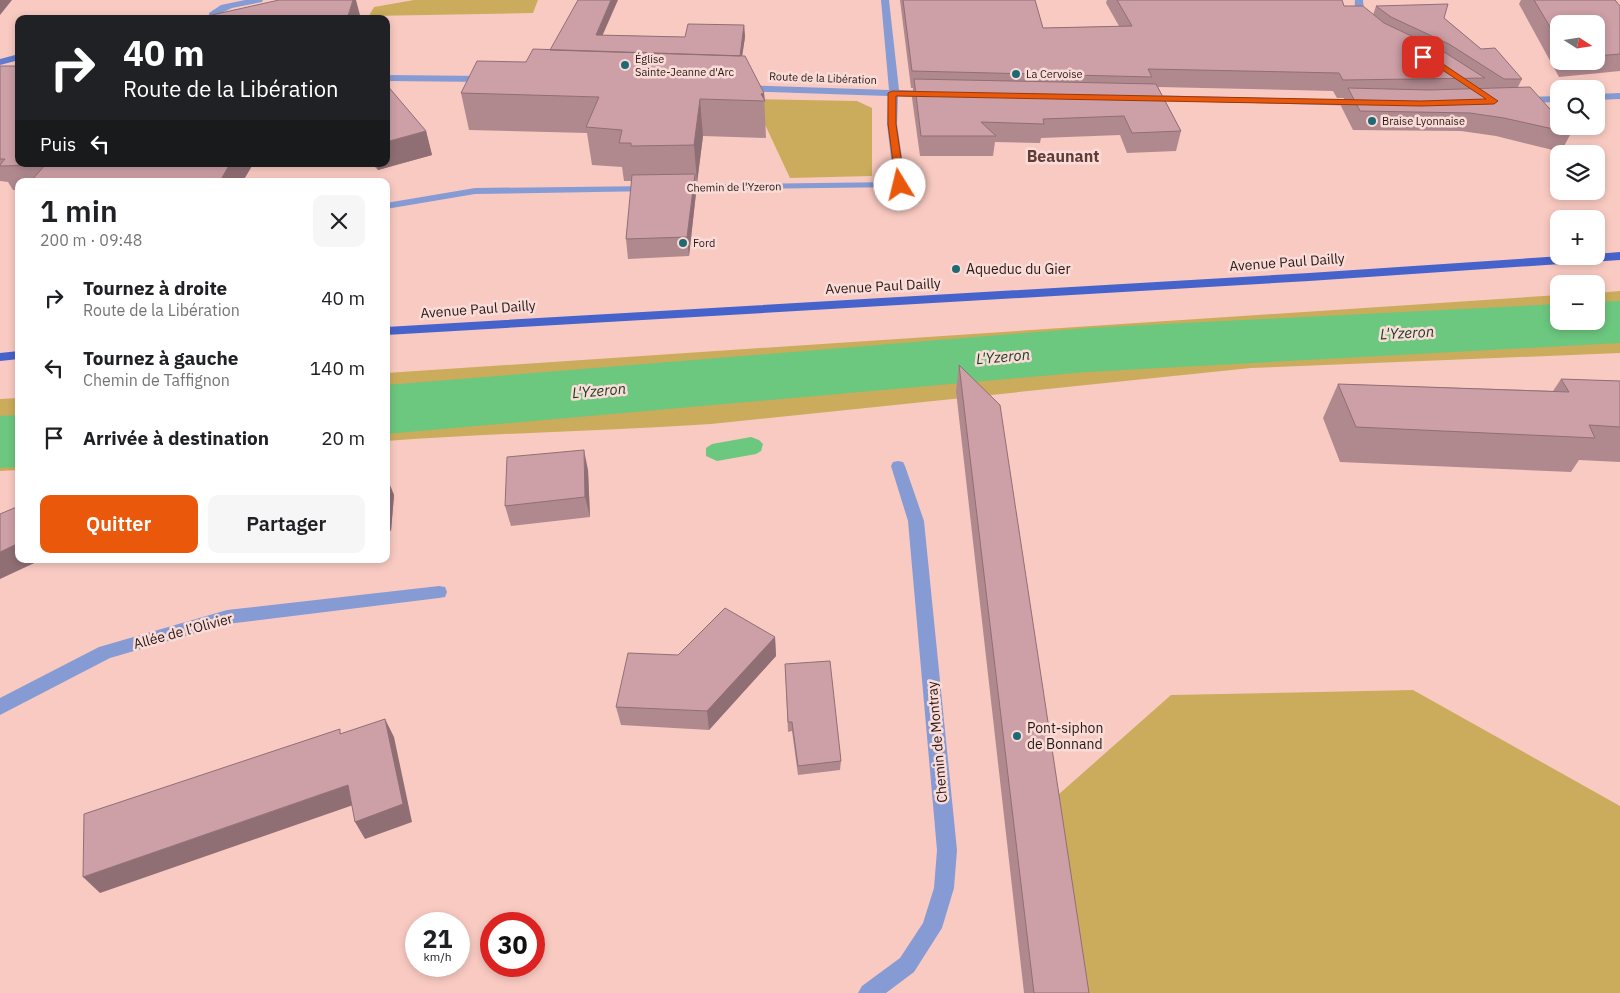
<!DOCTYPE html>
<html lang="fr">
<head>
<meta charset="utf-8">
<style>
  body { margin:0; font-family:"IBM Plex Sans",sans-serif; background:#f6f6f6; color:#202124; height:100vh; display:flex; flex-direction:column; font-size:19px; white-space:nowrap }
  * { box-sizing:border-box; margin:0 }
  p { font-size:16px; color:#757577 }
  .icon { flex:none; width:28px; height:28px; fill:none; stroke:currentColor; stroke-width:2; stroke-linecap:round; stroke-linejoin:round }
  .map { position:relative; flex:1; overflow:hidden }
  .drawer { position:absolute; left:15px; top:178px; width:375px; height:385px; display:flex; flex-direction:column; background:#fff; border-radius:10px; box-shadow:0 2px 8px #0003 }
  .drawer>* { flex:none }
  .guide { position:absolute; left:15px; top:15px; width:375px; height:152px; border-radius:10px; box-shadow:0 2px 8px #0003; background:#202124; color:#fff; overflow:hidden }
  .needle { width:32px; rotate:102deg }
  .tools { position:absolute; left:1550px; top:15px; display:grid; gap:10px }
  .tools a { display:grid; place-items:center; width:55px; height:55px; border-radius:10px; background:#fff; box-shadow:0 2px 8px #0003; font-size:25px }
  .speed { position:absolute; left:405px; top:912px; display:flex; gap:10px; font-size:25px; font-weight:700; text-align:center }
  .speed>* { display:grid; place-content:center; width:65px; height:65px; border-radius:50%; background:#fff; box-shadow:0 2px 8px #0003; line-height:1 }
  .speed small { font-size:12px; font-weight:400 }
  .speed .limit { border:8px solid #d22; background:#fff; color:#111 }
  .pin { position:absolute; display:grid; place-items:center; width:42px; height:42px; color:#fff; margin:-21px; border-radius:10px; box-shadow:0 2px 8px #0006 }
  .me { position:absolute; width:55px; margin:-28px; rotate:351deg; stroke-linejoin:round; filter:drop-shadow(0 0 4px #0008) }
  .turn { display:flex; align-items:center; gap:18px; height:105px; padding:0 25px; font-size:22px }
  .turn .icon { width:65px; height:65px; stroke-width:2.5 }
  .turn b { display:block; font-size:35px; line-height:42px }
  .then { display:flex; align-items:center; height:48px; padding:0 25px; background:#0003; gap:10px; font-size:19px }
  .round { display:grid; place-items:center; flex:none; width:52px; height:52px; border-radius:10px; background:#f6f6f6 }
  .headline { display:flex; align-items:center; justify-content:space-between; height:85px; padding:0 25px }
  h1 { font-size:30px; font-weight:600; line-height:38px }
  .cta { display:flex; gap:10px; margin-top:auto; padding:10px 25px }
  .cta a { flex:1; height:58px; border-radius:10px; background:#ea580c; color:#fff; font-size:20px; font-weight:600; line-height:58px; text-align:center }
  .cta a+a { background:#f6f6f6; color:#202124 }
  ul { padding:0; list-style:none }
  li { display:flex; align-items:center; gap:15px; height:70px; padding:0 25px }
  li div { flex:1 }
  li b { display:block; font-size:19px }
  li em { font-style:normal }
  .map>svg:first-child { display:block }
</style>
</head>
<body>
<div class="map">
<svg width="1620" height="993" viewBox="0 0 1620 993">
  <rect width="100%" height="100%" fill="#f9cac2"/>
  <path fill="#cbac5c" d="M414 0H538L533 13 369 16 374 7Z
    M753 99 857 101 872 108V176L790 178Z
    M1620 291V353L1251 368 711 424C603 431 494 433 386 441V373L1559 295V321H1596V293Z
    M19 398V470L0 471V399Z
    M1413 690 1620 806V993H1077L1050 802 1171 695Z"/>
  <path fill="#6cc77f" d="M751 437 759 440 763 444 761 451 756 454 717 461 706 456V448L712 444Z"/>
  <g fill="none" stroke-linecap="round" stroke-linejoin="round">
    <path fill="#6cc77f" fill-rule="evenodd" d="M1620 301V343L1087 372 386 434V385L1087 328 1559 304V321H1596V302Z
      M19 415V467L0 468V416Z"/>
    <path fill="#869bd4" fill-rule="evenodd" d="M245 0H263L262 2 232 8 219 14V19H209V13L221 5Z
      M881 0H889L899 90 932 91 937 94 932 97 898 96 897 124 906 185 904 187 672 190 670 188 672 186 676 185 894 182 887 124 888 96 743 91 738 88 743 85 889 90Z
      M1355 0H1363L1364 11 1370 25 1368 27 1365 28C1356 23 1354 10 1355 0Z
      M386 75 487 76 492 79 487 82 386 81Z
      M1620 93V99L1596 100V94Z
      M1145 95 1362 100 1367 103 1362 106 1141 100 1140 98Z
      M1559 96V102L1522 103 1517 100 1522 97Z
      M651 186 655 187 657 189 655 191 475 194 386 209V203L475 188Z
      M898 461 903 462 905 466 924 521 957 850 954 888 942 928 914 972 886 993H858L862 986 900 958 923 923 934 888 937 850 908 521 891 466 893 462Z
      M439 586 445 587 447 592 445 597 439 598 227 624 110 658 0 715V698L99 647 227 610Z"/>
    <path fill="#607bd0" fill-rule="evenodd" d="M19 54V60L0 65V59Z"/>
    <path fill="#4662cb" fill-rule="evenodd" d="M1620 252V260L1309 281 386 335V327L1309 273 1562 256H1596V254Z
      M19 351V359L0 361V353Z"/>
  </g>
  <path fill="#b0898f" fill-rule="evenodd" d="M900 0H1035L1043 28 1119 26 1106 3 1107 0H1342L1344 6 1373 15 1376 6 1444 18 1481 49 1522 79 1518 87 1571 133 1561 152 1496 136 1461 131 1353 130 1341 106 1344 98H1337L1333 91 1158 87 1181 131 1176 151 1127 153 1120 135 1041 138 1040 143 995 142 993 156H920L912 98 913 88H911Z
    M1521 0H1615L1620 6V71L1559 77 1519 4ZM1559 24H1596V61H1559Z
    M744 25 745 37 742 56 764 93 766 138 703 136 697 183H695L696 193 689 256 628 259 626 239 632 181H624L622 167 592 165 587 133 469 130 461 93 550 50 603 35 685 37Z
    M0 66 253 164 243 181H19V190H13L8 182 0 181Z
    M426 131 432 155 378 170 372 164H386Z
    M959 365 1089 993H1024L956 391Z
    M1561 379 1620 381V462L1579 460 1571 472 1340 462 1323 418 1338 384 1553 391Z
    M588 470 590 517 511 526 505 506Z
    M386 476 394 495 391 531 386 532Z
    M775 637 776 656 709 730 621 725 616 707 678 655Z
    M785 664 841 761 840 770 798 775 792 731 788 732Z"/>
  <path fill="#906f74" d="M0 0H12L0 15Z
    M353 0H356L361 19H347Z
    M611 0H618L597 48 596 35Z
    M744 25 745 37 740 70 739 65Z
    M764 93 765 101 761 94Z
    M700 99 703 136 697 183 694 145Z
    M426 131 432 155 378 170 376 164H386V142Z
    M230 164H253L243 181H220Z
    M695 174 696 193 689 256 687 237Z
    M584 450 588 470 590 517 585 497Z
    M386 476 394 495 391 531 386 521Z
    M19 543V559H43L0 579V552Z
    M775 637 776 656 709 730 707 711Z
    M385 719 394 737 412 822 365 839 355 822Z
    M348 785 359 803 100 893 83 877Z"/>
  <path fill="#cd9fa6" stroke="#906f74" d="M279 0H353L347 19H194Z
    M578 0H611L596 35 685 37 688 24 744 25 740 56 550 50Z
    M903 0H1035L1043 28 1132 26 1117 0H1342L1344 6H1363L1384 23 1441 50 1485 78 1343 80 1339 73 1148 69 1152 77 912 71Z
    M1534 0H1615L1620 6V54L1596 56V24H1559V42Z
    M1448 4 1444 18 1481 49 1495 48 1522 79H1504L1449 44 1391 17 1376 6Z
    M533 49 745 56 764 93 761 94 765 101 700 99 694 145 631 146V143H619L622 130 586 127 599 97 461 93 477 61 526 62Z
    M0 66H19V164H230L220 181H31L45 165 0 166V165L5 159H0Z
    M914 79 1156 84 1181 131 1132 133 1124 116 1043 119 1044 124 981 122 996 136H921Z
    M386 84 426 131 386 142Z
    M1530 87 1559 119V126H1565L1571 133 1504 118 1470 113 1360 111 1348 88 1429 90Z
    M695 174 687 237 626 239 632 175Z
    M959 365 1000 405 1089 993H1034Z
    M1561 379 1620 381V427L1589 425 1595 438 1356 427 1338 384 1569 392Z
    M584 450 585 497 505 506 507 457Z
    M19 506V543L0 552V514Z
    M725 608 775 637 707 711 616 707 628 653 678 655Z
    M830 661 841 761 798 766 792 722H788L785 664Z
    M385 719 403 804 355 822 348 785 83 877 84 814 340 729V734Z"/>
  <path fill="#ea580c" stroke="#983908" d="M1423 55 1440 62 1498 101 1494 104 1421 106 896 96V124L905 185 900 187 896 185 888 124V93L892 91 1421 101 1486 99 1435 65 1421 59V56Z"/>
  <g fill="#1f6974" stroke="#f9dcd7" stroke-width="2">
    <circle cx="625" cy="65" r="5"/>
    <circle cx="1016" cy="74" r="5"/>
    <circle cx="1372" cy="121" r="5"/>
    <circle cx="683" cy="243" r="5"/>
    <circle cx="956" cy="269" r="5"/>
    <circle cx="1017" cy="736" r="5"/>
  </g>
  <g text-anchor="middle" stroke-width="5" stroke-linejoin="round" paint-order="stroke">
    <g font-size="11" fill="#281715" stroke="#f9dcd7" text-anchor="start">
      <text x="635" y="63">Église<tspan x="635" dy="13">Sainte-Jeanne d'Arc</tspan></text>
      <text x="1026" y="78">La Cervoise</text>
      <text x="1382" y="125">Braise Lyonnaise</text>
      <text x="693" y="247">Ford</text>
    </g>
    <g font-size="11" fill="#281715" stroke="#f9dcd7">
      <text transform="translate(823 78) rotate(2)" y="4">Route de la Libération</text>
      <text transform="translate(734 187) rotate(-1)" y="4">Chemin de l'Yzeron</text>
    </g>
    <g font-size="14" fill="#281715" stroke="#f9dcd7">
      <text transform="translate(1287 262) rotate(-4)" y="5">Avenue Paul Dailly</text>
      <text transform="translate(883 286) rotate(-3)" y="5">Avenue Paul Dailly</text>
      <text transform="translate(478 309) rotate(-4)" y="5">Avenue Paul Dailly</text>
      <text transform="translate(183 631) rotate(-15)" y="5">Allée de l’Olivier</text>
      <text transform="translate(937 742) rotate(-95)" y="5">Chemin de Montray</text>
    </g>
    <g font-size="14" fill="#281715" stroke="#f9dcd7" text-anchor="start">
      <text x="966" y="274">Aqueduc du Gier</text>
      <text x="1027" y="733">Pont-siphon<tspan x="1027" dy="16">de Bonnand</tspan></text>
    </g>
    <g font-size="15" font-style="italic" fill="#173c1f" stroke="#f9dcd7">
      <text transform="translate(1407 333) rotate(-3)" y="5">L'Yzeron</text>
      <text transform="translate(1003 357) rotate(-5)" y="5">L'Yzeron</text>
      <text transform="translate(599 391) rotate(-5)" y="5">L'Yzeron</text>
    </g>
    <g font-size="16" font-weight="bold" fill="#623c36" stroke="#f9dcd7">
      <text x="1063" y="162">Beaunant</text>
    </g>
  </g>
</svg>
<div class="tools">
<a><svg class="needle" viewBox="-14 -14 28 28"><path d="M0-13l5 13h-10z" fill="#e53935"/><path d="M0 13l5-13h-10z" fill="#757577"/></svg></a>
<a><svg class="icon" aria-label="search" viewBox="0 0 24 24"><circle cx="10" cy="10" r="6"/><path d="M15 15l6 6"/></svg></a>
<a><svg class="icon" aria-label="layers" viewBox="0 0 24 24"><path d="M12 4l9 5-9 5-9-5zM3 14l9 5 9-5"/></svg></a>
<a>+</a>
<a>−</a>
</div>
<div class="speed"><div>21<small>km/h</small></div><div class="limit">30</div></div>
<div class="pin" style="left:1423px;top:57px;background:#d93025"><svg class="icon" aria-label="arrive" viewBox="0 0 24 24"><path d="M6 21V4h12l-3 4 3 4H6"/></svg></div>
<svg class="me" style="left:900px;top:185px" viewBox="-20 -20 40 40"><circle r="19" fill="#fff"/><path d="M0-13L10 11 0 6-10 11z" fill="#ea580c"/></svg>
<div class="guide">
<div class="turn"><svg class="icon" aria-label="right" viewBox="0 0 24 24"><path d="M7 20v-9h11M14 6l5 5-5 5"/></svg><div><b>40 m</b>Route de la Libération</div></div>
<div class="then">Puis<svg class="icon" aria-label="left" viewBox="0 0 24 24"><path d="M17 20v-9H6M10 6l-5 5 5 5"/></svg></div>
</div>
<section class="drawer">
<div class="headline"><div><h1>1 min</h1><p>200 m · 09:48</p></div><a class="round"><svg class="icon" aria-label="close" viewBox="0 0 24 24"><path d="M6 6l12 12M18 6L6 18"/></svg></a></div>
<ul>
<li><svg class="icon" aria-label="right" viewBox="0 0 24 24"><path d="M7 20v-9h11M14 6l5 5-5 5"/></svg><div><b>Tournez à droite</b><p>Route de la Libération</p></div><em>40 m</em></li>
<li><svg class="icon" aria-label="left" viewBox="0 0 24 24"><path d="M17 20v-9H6M10 6l-5 5 5 5"/></svg><div><b>Tournez à gauche</b><p>Chemin de Taffignon</p></div><em>140 m</em></li>
<li><svg class="icon" aria-label="arrive" viewBox="0 0 24 24"><path d="M6 21V4h12l-3 4 3 4H6"/></svg><div><b>Arrivée à destination</b></div><em>20 m</em></li>
</ul>
<div class="cta"><a>Quitter</a><a>Partager</a></div>
</section>
</div>
</body>
</html>
